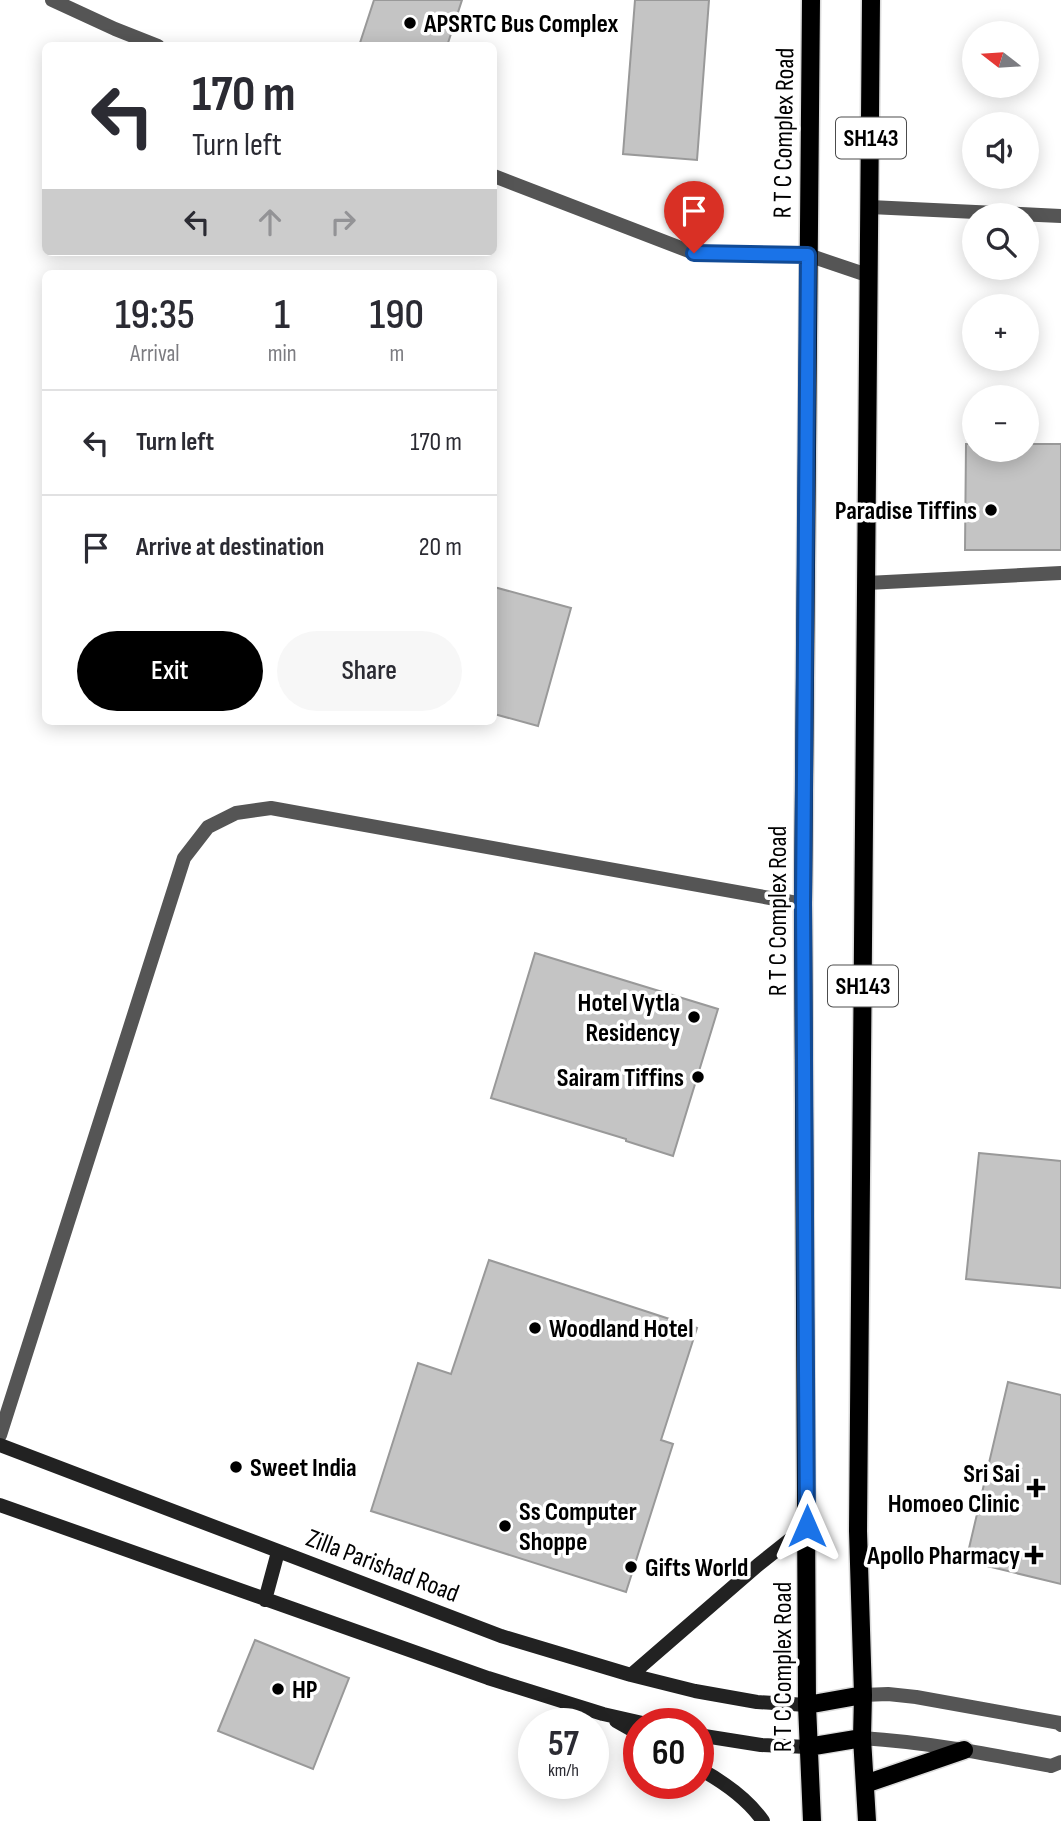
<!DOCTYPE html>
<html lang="en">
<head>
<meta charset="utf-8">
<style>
  body { margin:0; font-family:"Sofia Sans Condensed",sans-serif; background:#f7f7f7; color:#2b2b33; height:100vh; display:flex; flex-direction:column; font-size:26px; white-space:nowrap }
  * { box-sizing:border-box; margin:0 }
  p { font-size:23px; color:#7c7c81 }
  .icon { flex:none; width:38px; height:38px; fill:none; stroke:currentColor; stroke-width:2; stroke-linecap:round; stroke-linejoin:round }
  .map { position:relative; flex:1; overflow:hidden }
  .panel { position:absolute; left:42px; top:270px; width:455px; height:455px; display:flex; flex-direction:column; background:#fff; border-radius:10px; box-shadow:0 4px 18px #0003 }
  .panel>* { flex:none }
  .hud { position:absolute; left:42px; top:42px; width:455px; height:214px; border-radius:10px; box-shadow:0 4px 18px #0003; background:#fff; color:#2b2b33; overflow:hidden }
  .needle { width:46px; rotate:287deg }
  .fabs { position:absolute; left:962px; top:21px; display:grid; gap:14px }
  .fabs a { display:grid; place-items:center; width:77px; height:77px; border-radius:50%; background:#fff; box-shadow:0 4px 18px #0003; font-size:35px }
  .speed { position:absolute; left:518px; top:1708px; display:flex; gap:14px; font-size:35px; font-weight:700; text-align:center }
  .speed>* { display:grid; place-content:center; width:91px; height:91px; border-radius:50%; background:#fff; box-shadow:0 4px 18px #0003; line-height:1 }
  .speed small { font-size:18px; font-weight:400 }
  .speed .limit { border:10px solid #d22; background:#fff; color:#111 }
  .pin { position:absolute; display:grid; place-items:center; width:60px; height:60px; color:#fff; margin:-72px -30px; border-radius:50% 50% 50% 0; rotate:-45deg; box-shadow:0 0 7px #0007 }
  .pin .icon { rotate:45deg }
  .me { position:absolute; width:77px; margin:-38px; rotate:0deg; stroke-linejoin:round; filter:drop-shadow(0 0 5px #0008) }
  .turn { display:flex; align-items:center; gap:24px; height:147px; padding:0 35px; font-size:32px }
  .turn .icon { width:91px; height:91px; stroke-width:2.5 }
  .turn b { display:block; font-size:49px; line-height:60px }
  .lanes { display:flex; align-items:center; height:66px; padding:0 35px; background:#0003; justify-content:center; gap:35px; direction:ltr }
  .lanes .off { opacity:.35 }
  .eta { display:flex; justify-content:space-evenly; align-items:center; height:119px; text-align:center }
  .eta b { font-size:42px; font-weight:600; line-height:49px }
  .primary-button { display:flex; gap:14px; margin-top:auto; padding:14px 35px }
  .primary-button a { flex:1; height:80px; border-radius:42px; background:#000; color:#fff; font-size:28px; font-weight:600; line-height:80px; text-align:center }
  .primary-button a+a { background:#f7f7f7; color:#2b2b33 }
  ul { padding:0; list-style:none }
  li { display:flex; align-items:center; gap:21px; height:105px; padding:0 35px; border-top:2px solid #e1e1e2 }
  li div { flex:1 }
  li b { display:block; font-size:26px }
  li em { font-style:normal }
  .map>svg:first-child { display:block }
</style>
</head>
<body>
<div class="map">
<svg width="1061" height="1821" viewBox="0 0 1061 1821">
  <rect width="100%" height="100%" fill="#fff"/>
  <path fill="#c4c4c4" stroke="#999" stroke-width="2" d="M374 0H462L447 46H359Z
    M635 0H709L697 160 623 154Z
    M966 444H975V450H1027V444H1061V550H965Z
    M494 587 571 608 538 726 494 714Z
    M535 953 718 1009 673 1156 626 1141V1139L491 1098Z
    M979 1153 1061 1161V1288L966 1279Z
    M489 1260 697 1328 661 1440 673 1444 626 1592 371 1511 418 1363 451 1374Z
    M1008 1382 1061 1395V1584L966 1561Z
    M255 1640 349 1678 313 1769 218 1731Z"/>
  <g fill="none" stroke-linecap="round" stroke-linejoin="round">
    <defs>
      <path id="primary" d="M811 0 803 904 807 1705 812 1821
        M807 1705 863 1695
        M808 1747 862 1738
        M865 1784 964 1750
        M867 1821 862 1738 863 1695 858 1531 871 0"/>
    </defs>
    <use href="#primary" stroke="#dbdbdb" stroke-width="21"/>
    <path stroke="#555" stroke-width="14" d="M52 0 115 29 158 46
      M494 176 694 253 808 255 870 276
      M0 1435 184 858 208 827 236 813 271 808 803 904"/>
    <path stroke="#555" stroke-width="14" d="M870 207 1061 216
      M867 583 1061 573
      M863 1695 888 1694 916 1697 1060 1723 1061 1725
      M862 1738C926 1742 988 1754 1051 1766L1061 1762"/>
    <path stroke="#222" stroke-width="14" d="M0 1445 501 1636 631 1675 695 1691 757 1702 807 1705
      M0 1505 488 1678 603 1714 647 1724
      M265 1600 278 1552
      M631 1675 758 1565 807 1526
      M616 1721 639 1734
      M698 1735 761 1745 808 1747
      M698 1768C722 1781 747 1798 763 1821"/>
    <use href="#primary" stroke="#000" stroke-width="18"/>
  </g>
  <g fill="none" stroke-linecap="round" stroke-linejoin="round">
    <defs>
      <path id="route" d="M694 253 808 255 803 904 807 1526"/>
    </defs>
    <use href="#route" stroke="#114b97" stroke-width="18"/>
    <use href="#route" stroke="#1a73e8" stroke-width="12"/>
  </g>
  <g fill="#000" stroke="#fff" stroke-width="2.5">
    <circle cx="410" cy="23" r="7"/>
    <circle cx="991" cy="510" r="7"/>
    <circle cx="694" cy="1017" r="7"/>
    <circle cx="698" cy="1077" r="7"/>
    <circle cx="535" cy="1328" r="7"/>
    <circle cx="236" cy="1467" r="7"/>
    <path d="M1032.5 1477.5h7v7h7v7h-7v7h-7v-7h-7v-7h7z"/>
    <circle cx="505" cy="1526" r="7"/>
    <path d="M1030.5 1544.5h7v7h7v7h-7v7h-7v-7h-7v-7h7z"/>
    <circle cx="631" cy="1567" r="7"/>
    <circle cx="278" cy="1689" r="7"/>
  </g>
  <g text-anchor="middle" stroke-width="7" stroke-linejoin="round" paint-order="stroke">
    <g fill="#fff" stroke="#4c4c4c" stroke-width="2">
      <rect x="836" y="117.5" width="70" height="41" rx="5"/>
      <rect x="828" y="965.5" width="70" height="41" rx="5"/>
    </g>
    <g font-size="24" font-weight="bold" fill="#000">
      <text x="871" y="146">SH143</text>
      <text x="863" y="994">SH143</text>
    </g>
    <g font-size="26" font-weight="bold" fill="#000" stroke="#fff" text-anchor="start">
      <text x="424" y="32">APSRTC Bus Complex</text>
      <text x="977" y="519" text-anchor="end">Paradise Tiffins</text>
      <text x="680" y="1011" text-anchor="end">Hotel Vytla<tspan x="680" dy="30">Residency</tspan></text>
      <text x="684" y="1086" text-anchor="end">Sairam Tiffins</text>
      <text x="549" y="1337">Woodland Hotel</text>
      <text x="250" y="1476">Sweet India</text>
      <text x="1020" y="1482" text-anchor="end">Sri Sai<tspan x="1020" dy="30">Homoeo Clinic</tspan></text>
      <text x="519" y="1520">Ss Computer<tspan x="519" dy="30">Shoppe</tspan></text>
      <text x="1020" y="1564" text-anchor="end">Apollo Pharmacy</text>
      <text x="645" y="1576">Gifts World</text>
      <text x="292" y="1698">HP</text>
    </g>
    <g font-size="26" fill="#000" stroke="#fff">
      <text transform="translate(783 133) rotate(-89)" y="9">R T C Complex Road</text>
      <text transform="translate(777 911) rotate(-90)" y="9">R T C Complex Road</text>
      <text transform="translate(383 1565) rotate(21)" y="9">Zilla Parishad Road</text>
      <text transform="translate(782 1667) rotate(-90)" y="9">R T C Complex Road</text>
    </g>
  </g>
</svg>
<div class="fabs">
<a><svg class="needle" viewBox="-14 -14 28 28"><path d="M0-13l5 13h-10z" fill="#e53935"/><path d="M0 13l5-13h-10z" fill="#7c7c81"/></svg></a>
<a><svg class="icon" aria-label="sound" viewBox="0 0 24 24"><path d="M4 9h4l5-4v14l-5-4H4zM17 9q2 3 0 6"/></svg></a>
<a><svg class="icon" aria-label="search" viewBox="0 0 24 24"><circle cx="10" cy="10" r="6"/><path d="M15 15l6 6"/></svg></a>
<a>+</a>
<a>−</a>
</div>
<div class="speed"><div>57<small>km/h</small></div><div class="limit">60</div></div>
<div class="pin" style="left:694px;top:253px;background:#d93025"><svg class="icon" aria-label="arrive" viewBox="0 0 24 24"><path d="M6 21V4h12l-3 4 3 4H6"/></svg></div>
<svg class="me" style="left:807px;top:1526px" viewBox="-20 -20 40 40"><path d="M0-17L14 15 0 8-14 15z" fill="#1a73e8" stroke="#fff" stroke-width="4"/></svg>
<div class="hud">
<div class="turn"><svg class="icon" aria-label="left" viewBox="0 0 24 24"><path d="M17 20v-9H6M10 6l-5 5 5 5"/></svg><div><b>170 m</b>Turn left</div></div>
<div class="lanes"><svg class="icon" aria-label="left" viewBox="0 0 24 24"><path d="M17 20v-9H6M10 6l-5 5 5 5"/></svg><svg class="icon off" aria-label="ahead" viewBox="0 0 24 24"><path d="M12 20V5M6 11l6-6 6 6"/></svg><svg class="icon off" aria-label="right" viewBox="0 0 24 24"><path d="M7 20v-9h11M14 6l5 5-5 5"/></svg></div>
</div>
<section class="panel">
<div class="eta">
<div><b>19:35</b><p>Arrival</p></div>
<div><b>1</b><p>min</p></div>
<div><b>190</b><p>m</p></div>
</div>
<ul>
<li><svg class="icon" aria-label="left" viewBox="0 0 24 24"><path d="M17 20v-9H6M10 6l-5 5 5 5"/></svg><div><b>Turn left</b></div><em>170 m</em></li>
<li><svg class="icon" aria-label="arrive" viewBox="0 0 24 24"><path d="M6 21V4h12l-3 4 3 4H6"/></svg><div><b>Arrive at destination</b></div><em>20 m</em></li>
</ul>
<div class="primary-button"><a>Exit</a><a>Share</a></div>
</section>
</div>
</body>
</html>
